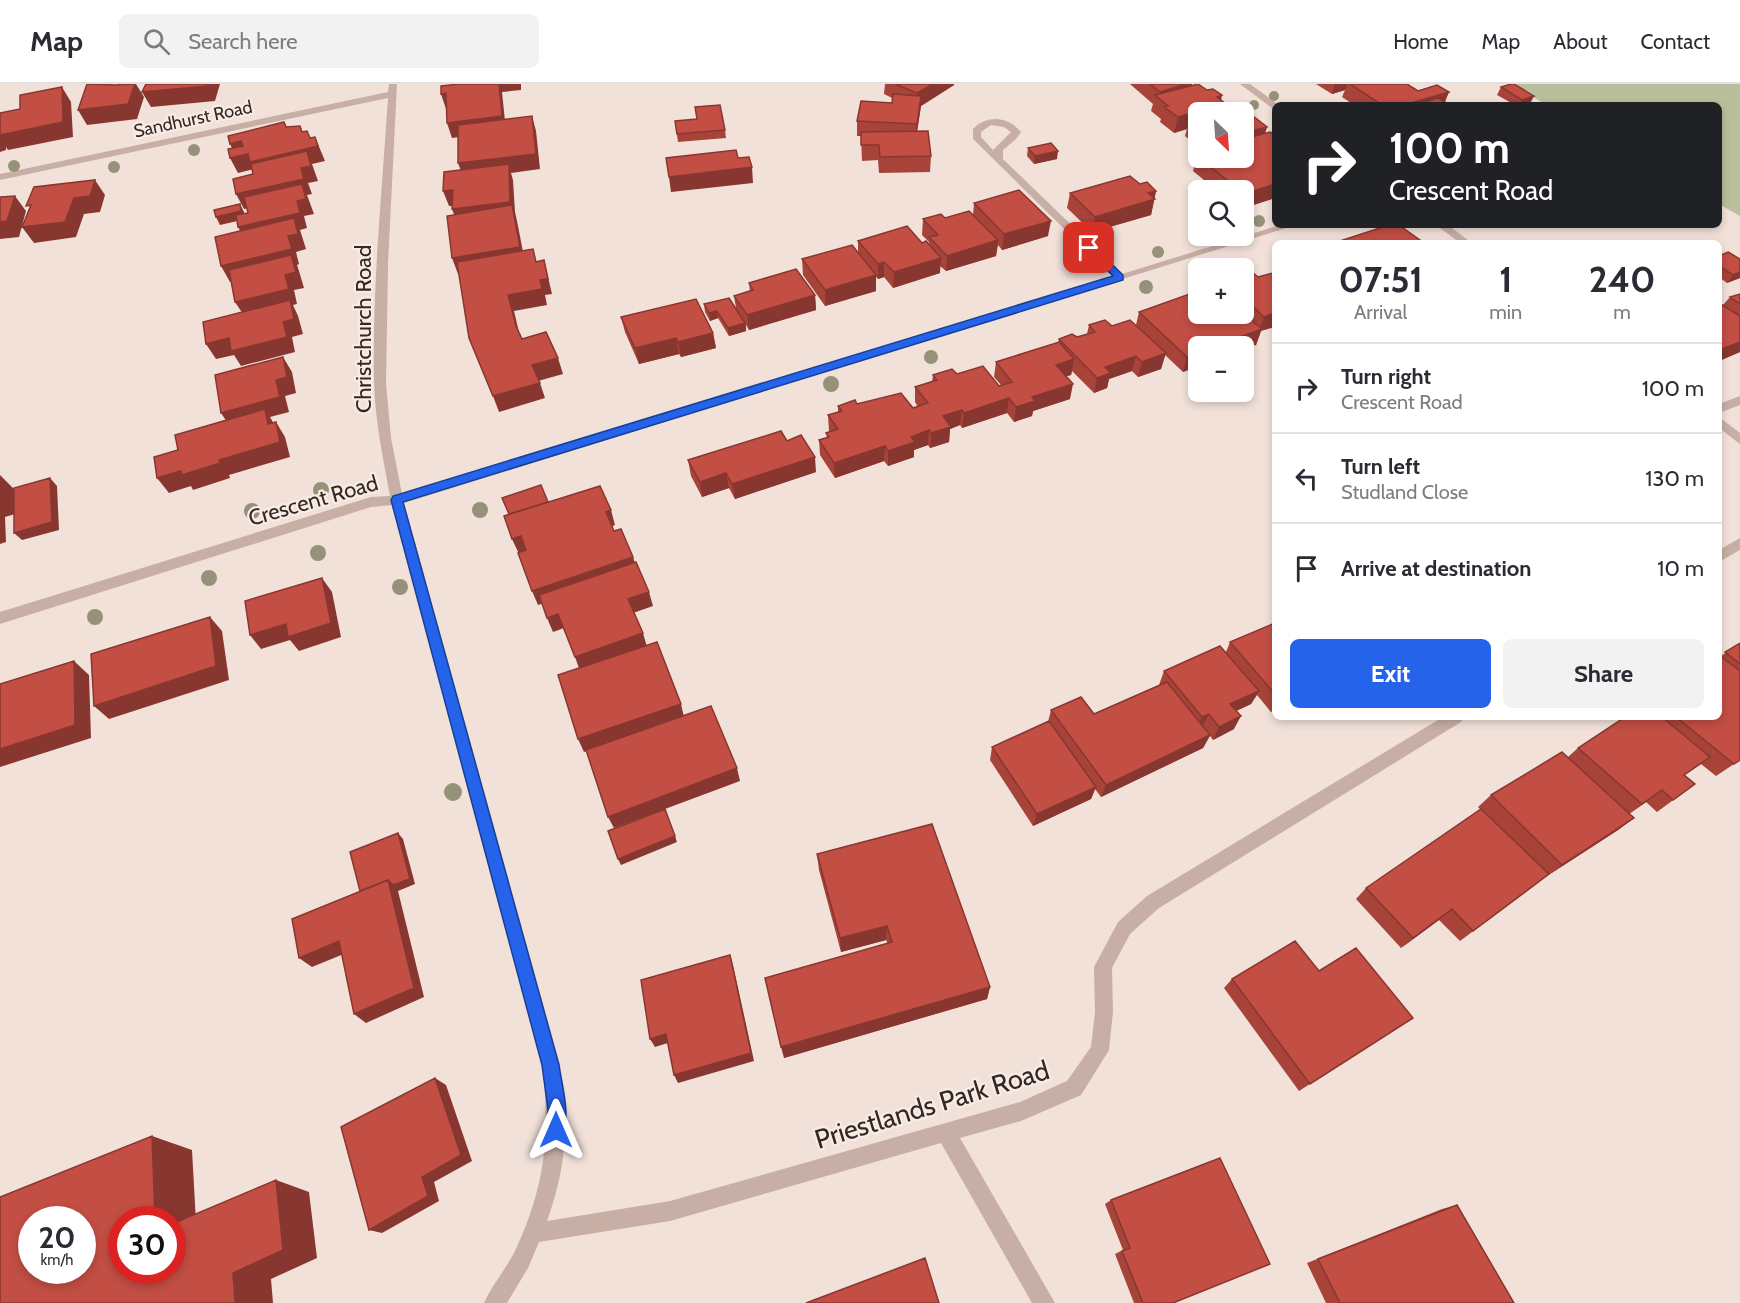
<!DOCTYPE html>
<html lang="en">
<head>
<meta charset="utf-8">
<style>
  body { margin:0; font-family:Cabin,sans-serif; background:#f2f2f3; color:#2b2b33; height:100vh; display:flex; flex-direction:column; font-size:22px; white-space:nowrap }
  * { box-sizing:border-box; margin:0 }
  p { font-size:20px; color:#7c7c81 }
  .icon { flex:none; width:33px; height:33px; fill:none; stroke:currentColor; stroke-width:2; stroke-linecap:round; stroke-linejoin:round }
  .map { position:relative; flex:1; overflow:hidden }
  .sheet { position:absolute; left:1272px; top:156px; width:450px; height:480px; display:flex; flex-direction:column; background:#fff; border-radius:9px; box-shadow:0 3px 9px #0003 }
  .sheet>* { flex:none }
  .hud { position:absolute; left:1272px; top:18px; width:450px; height:126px; border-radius:9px; box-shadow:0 3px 9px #0003; background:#202124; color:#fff; overflow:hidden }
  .needle { width:39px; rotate:155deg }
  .controls { position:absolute; left:1188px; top:18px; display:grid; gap:12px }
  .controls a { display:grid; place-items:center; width:66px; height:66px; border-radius:9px; background:#fff; box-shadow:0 3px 9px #0003; font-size:30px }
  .speed { position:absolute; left:18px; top:1122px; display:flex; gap:12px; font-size:30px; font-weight:700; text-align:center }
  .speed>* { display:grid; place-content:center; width:78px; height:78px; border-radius:50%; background:#fff; box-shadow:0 3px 9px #0003; line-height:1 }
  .speed small { font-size:15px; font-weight:400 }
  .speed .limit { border:9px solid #d22; background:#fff; color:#111 }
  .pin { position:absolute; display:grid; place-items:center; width:51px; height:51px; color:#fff; margin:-26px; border-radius:12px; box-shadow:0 3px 9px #0006 }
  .me { position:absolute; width:66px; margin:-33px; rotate:0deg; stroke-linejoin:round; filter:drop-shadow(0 0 4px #0008) }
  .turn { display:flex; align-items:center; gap:21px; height:126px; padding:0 18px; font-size:27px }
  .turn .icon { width:78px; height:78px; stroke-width:2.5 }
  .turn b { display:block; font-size:42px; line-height:51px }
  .eta { display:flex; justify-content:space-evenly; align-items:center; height:102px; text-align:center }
  .eta b { font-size:36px; font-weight:700; line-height:42px }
  .cta { display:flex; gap:12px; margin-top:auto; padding:12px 18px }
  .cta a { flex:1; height:69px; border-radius:9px; background:#2563eb; color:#fff; font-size:24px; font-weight:700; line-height:69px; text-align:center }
  .cta a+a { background:#f2f2f3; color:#2b2b33 }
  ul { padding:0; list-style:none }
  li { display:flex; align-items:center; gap:18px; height:90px; padding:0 18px; border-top:2px solid #e1e1e2 }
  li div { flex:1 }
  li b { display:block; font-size:22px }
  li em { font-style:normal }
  header { display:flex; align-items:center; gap:36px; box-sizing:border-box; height:84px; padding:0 30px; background:#fff; border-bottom:2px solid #e1e1e2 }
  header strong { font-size:28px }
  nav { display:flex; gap:33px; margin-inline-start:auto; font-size:21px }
  .search { width:420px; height:54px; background:#f2f2f3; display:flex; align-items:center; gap:15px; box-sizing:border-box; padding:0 21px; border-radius:9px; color:#7c7c81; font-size:22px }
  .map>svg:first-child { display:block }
</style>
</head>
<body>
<header>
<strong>Map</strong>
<div class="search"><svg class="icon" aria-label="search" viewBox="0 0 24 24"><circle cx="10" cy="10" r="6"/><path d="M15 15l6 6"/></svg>Search here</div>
<nav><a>Home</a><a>Map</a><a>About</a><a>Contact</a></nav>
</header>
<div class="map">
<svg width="1740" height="1219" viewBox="0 0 1740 1219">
  <rect width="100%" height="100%" fill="#f1e1d9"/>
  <path fill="#b9bf9a" d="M1510 0H1740V132L1719 120V21H1547Z"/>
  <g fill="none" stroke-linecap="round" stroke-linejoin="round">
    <path fill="#c8afa6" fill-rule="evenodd" d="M389 0H397L388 180 386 299 391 354 402 410 1112 192 973 55V45C986 31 1007 32 1019 46L1021 48 1016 55 1003 66V75L1122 190 1280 141H1296L404 419 560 981C569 1038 567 1082 547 1137L670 1117 1020 1018 1067 997 1091 963 1095 928 1094 883 1118 838 1147 812 1443 633H1464L1461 638 1159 824 1130 850 1112 884 1113 928 1109 966 1081 1011 1021 1037 960 1054 1055 1219H1032L941 1059 670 1137 539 1158 528 1184 507 1219H484C492 1201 506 1185 515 1167 545 1103 551 1050 542 981L392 421 371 423 0 540V528L371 413 390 412C383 374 375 337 374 298 372 204 382 108 388 14L0 96V90L388 8ZM991 41 1004 43 1011 48 993 66 981 53V48Z
      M1240 0H1250L1279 21H1275V25L1272 24Z
      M1436 141H1448L1472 159H1460Z
      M1740 312V321L1719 329V320Z
      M1719 333 1740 349V360L1719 344Z
      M1740 454V466L1719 478V466Z"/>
  </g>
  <g fill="#959279">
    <circle cx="1274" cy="12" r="5"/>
    <circle cx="1254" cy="21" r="5"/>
    <circle cx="194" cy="66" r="6"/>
    <circle cx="14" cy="82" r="6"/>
    <circle cx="114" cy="83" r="6"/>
    <circle cx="1259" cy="137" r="6"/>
    <circle cx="1158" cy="168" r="6"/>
    <circle cx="1146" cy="203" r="7"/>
    <circle cx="931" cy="273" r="7"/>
    <circle cx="831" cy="300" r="8"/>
    <circle cx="321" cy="406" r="8"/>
    <circle cx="480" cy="426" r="8"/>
    <circle cx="252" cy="427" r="8"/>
    <circle cx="318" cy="469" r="8"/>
    <circle cx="209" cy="494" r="8"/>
    <circle cx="400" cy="503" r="8"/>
    <circle cx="95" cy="533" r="8"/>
    <circle cx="453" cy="708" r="9"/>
  </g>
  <path fill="#a8433a" d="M885 0H954V1L921 22 917 47 931 72 930 88 879 89 878 76 862 77 861 52H857V37L892 19V14L884 10Z
    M1130 0H1192V2L1221 16 1226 20 1224 28H1198V62L1185 52 1187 45 1174 49 1160 38 1161 35 1151 27 1153 20Z
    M1316 0H1407L1418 7 1449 8 1445 18 1450 21H1354L1342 13 1345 6 1332 10Z
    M1501 3 1530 20 1526 21H1515L1497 11Z
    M675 37 725 46 726 54 678 58Z
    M1267 43 1265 49 1275 114 1244 124V106H1216L1193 87 1197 72 1244 74Z
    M1028 64 1057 75 1034 80 1027 72Z
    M1140 100 1156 107 1151 131 1092 148 1067 124 1070 109Z
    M974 119 1048 152 1002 166 998 161 996 172 946 187 940 182V189L893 204 884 193 878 195 876 193V207L825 222 803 191 802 175 858 169V157L922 159 929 161V158L922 151 923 135 945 134 973 131Z
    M1508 141H1528L1521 144Z
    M1719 172 1740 175V194L1727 199 1719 193Z
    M1244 190 1258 193 1275 190 1261 247 1256 261 1198 262V282L1183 288 1165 271 1161 285 1138 293 1132 287 1109 295 1107 304 1094 309 1072 287 1071 291 1066 292 1070 315 1033 327 1032 332 1014 338 1007 329 962 344 960 341 950 345 949 358 930 364 928 361 914 366V373L888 382 884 377 835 394 820 371 819 356 827 354 826 349 829 348V347L828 331 838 328V322L857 320 913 324 918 323 915 318V303L932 298 933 291 957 290 999 302 1001 301 994 293 996 278 1058 259 1059 255 1077 253 1087 250 1089 241 1112 242 1136 241 1139 228 1198 230H1244Z
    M749 199 815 211 816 226 749 246 746 241V247L729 252 718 234 710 237 705 228 704 220 736 224 734 212 750 207Z
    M1740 210V268L1719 277V219L1723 221 1730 213Z
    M621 233 713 249 716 264 681 273 679 270 639 280 625 248Z
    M787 357 816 388 735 415 729 404 702 413 691 392 688 376Z
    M1275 539V626L1271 628 1257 611 1251 620 1236 627 1234 645 1213 656 1210 652 1203 664 1101 713 1095 705 1091 715 1033 742 990 676 992 663 1048 638 1051 626 1094 630 1159 601 1164 587 1226 568 1230 558Z
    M1740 559V676L1716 692 1701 680 1685 691 1695 700 1657 728 1646 718 1629 730 1634 734 1618 746 1547 792 1460 857 1439 836 1401 864 1356 815 1366 804 1481 726 1478 723 1491 711 1568 673 1578 664 1625 633H1719L1721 572Z
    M817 770 990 903 987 915 784 974 888 860 886 856 841 868 819 786Z
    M1319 887 1413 934 1299 1007 1224 904 1232 895Z
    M1111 1116 1173 1219H1134L1115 1170 1123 1166 1105 1120Z
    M1457 1121 1514 1219H1326L1307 1179 1442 1125Z"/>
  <path fill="#883730" d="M135 0H136L144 13 137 35 87 41 78 26Z
    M208 0H220L215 17 151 23 142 8Z
    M453 0H521V6L502 8 506 47 452 54 447 39 457 13Z
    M933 0H954V1L921 22 916 55 917 9Z
    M1180 0H1192L1189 13 1158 14 1160 8Z
    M1335 0H1347L1345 6 1332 10Z
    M62 3 71 18 73 53 8 66 6 63V66L0 68V36Z
    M1449 8 1443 21H1404Z
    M446 9 451 24 446 25 441 10Z
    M1222 11 1220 22 1226 20 1224 28H1198V42L1189 37 1187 45 1174 49 1178 33 1217 13Z
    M1534 12 1530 20 1526 21H1520L1522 16Z
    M532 32 536 47 540 85 511 89 513 96 515 128 517 137 525 178 458 190 452 174 458 141 452 125 464 95 458 79Z
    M1267 43 1262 58 1244 63V49Z
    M307 47 314 63 315 53 325 77 312 80 318 97 308 99 312 110 307 111 314 130 304 132 307 144 300 146 306 165 296 168 299 180 297 181 299 187 304 204 294 206 297 220 293 221 298 232 303 250 292 253 295 268 241 282 234 271 216 275 206 260 245 233 235 218 285 191 294 182 230 198 221 182 247 159 238 143 297 117 305 112 244 125 236 110 304 95 254 85 238 89 230 74 236 72 230 60 241 57Z
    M1058 67 1057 75 1034 80 1035 72Z
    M752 83 753 99 671 108 669 93Z
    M95 96 105 111 100 128 84 130 76 153 34 159 22 143 74 114Z
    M1275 100V114L1244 124V110Z
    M453 106 458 121 449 122 443 107Z
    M1156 107 1151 131 1092 148 1095 133 1148 109Z
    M15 112 26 127 19 153 0 155V138Z
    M240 120 244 128 246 135 220 141 216 133Z
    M1051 137 1048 152 1002 166 1004 150Z
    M998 156 996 172 946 187 947 172Z
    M941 174 940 189 893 204 894 188Z
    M544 176 552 210 545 211 547 221 514 227 521 257 516 242 508 211 540 196Z
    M884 178V193L878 195V180Z
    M1740 188V194L1727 199 1733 191Z
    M876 191V207L825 222V206Z
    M815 211 816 226 749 246 747 231Z
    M717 227 718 234 710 237 709 229Z
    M1275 229V243L1261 247 1256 261 1244 265V262H1215L1259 246 1264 233Z
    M745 239 746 247 729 252 728 244Z
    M713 249 716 264 681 273 678 258Z
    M676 254 679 270 639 280 635 264Z
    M1740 258V268L1719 277V269L1722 265Z
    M1198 268V282L1183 288 1187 273Z
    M1166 269 1161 285 1138 293 1142 278Z
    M1136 272 1132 287 1109 295 1107 304 1094 309 1097 294 1105 283Z
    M283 273 292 288 296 309 285 312 289 328 270 333 274 340 231 344 221 329 276 296Z
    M558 274 563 290 538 297 532 281Z
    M1074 275 1071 291 1053 296 1056 281Z
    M540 299 545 314 499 328 493 312Z
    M1073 300 1070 315 1033 327 1032 332 1014 338 1016 323 1032 313Z
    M1009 314 1007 329 962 344 964 329Z
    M962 326 960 341 950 345 949 358 930 364 931 349 943 332Z
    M276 338 285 353 290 373 229 391 230 394 193 406 191 402 169 409 157 394 219 376Z
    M929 346 928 361 914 366V373L888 382V367L911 353Z
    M885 362 884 377 835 394 834 379Z
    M815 373 816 388 735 415 732 400Z
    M726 389 729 404 702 413 700 398Z
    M0 391 15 406V430L5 433 6 458 0 460Z
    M50 394 57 402 59 446 22 456 14 449Z
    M611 426 615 441 610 443 606 428Z
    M521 452 527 467 519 470 512 455Z
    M633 473 638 488 538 521 532 507Z
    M322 494 332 508 341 553 299 567 290 556 261 565 250 551Z
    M649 508 653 522 633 529 628 515Z
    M558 530 564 544 553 548 547 534Z
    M210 533 222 547 229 596 109 635 94 622Z
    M643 549 647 563 580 587 575 573Z
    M74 577 89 591 91 654 0 683V665Z
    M1259 607 1251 620 1223 633 1230 620Z
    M681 620 684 633 584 668 578 655Z
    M1209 630 1202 643 1195 646 1202 633Z
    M1241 632 1234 645 1213 656 1219 643Z
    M1210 651 1203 664 1101 713 1106 701Z
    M737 684 740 697 614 744 608 733Z
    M1096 703 1091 715 1033 742 1037 730Z
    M1662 706 1646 718 1626 732 1642 720Z
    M1634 734 1618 746 1547 792 1562 781Z
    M398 749 403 755 415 800 398 807 424 913 366 939 354 930 388 796Z
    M675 752 677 758 621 781 618 775Z
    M1452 825 1439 836 1401 864 1413 854Z
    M887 842 886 856 841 868 840 854Z
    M339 857 351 867 312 883 299 874Z
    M730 871 733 881 754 977 678 999 674 991Z
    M990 903 987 915 784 974 781 963Z
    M666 950 671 958 655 963 650 955Z
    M435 994 446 1001 472 1077 434 1098 439 1117 382 1149 369 1146 422 1093Z
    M152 1052 192 1066 197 1156 172 1151V1136H155Z
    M276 1096 309 1108 317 1174 271 1195 273 1219H235L233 1189Z"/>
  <path fill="#c34e44" stroke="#883730" stroke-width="1.5" fill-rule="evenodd" d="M87 0 115 1 135 0 128 20 78 26Z
    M146 0H208L207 2 142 8Z
    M460 0H499L502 32 447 39 446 9 441 10V2Z
    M895 0H933L917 9Z
    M1150 0H1186L1160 8Z
    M1198 0 1207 6 1213 5 1222 11 1217 13 1226 20 1178 33 1164 23 1168 22 1155 11Z
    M1350 0H1407L1418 7 1437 1 1449 8 1404 21H1392L1390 19 1382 21Z
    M1511 0H1514L1534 12 1522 16 1501 3Z
    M62 3 63 38 0 51V29L20 25V11Z
    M893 10 921 12 917 40 857 37 861 17 892 19Z
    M1438 14 1450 21H1415Z
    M720 21 725 46 677 50 675 37 697 35 695 23Z
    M532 32 536 70 458 79V41Z
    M1253 32 1267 43 1244 49V35Z
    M1198 34V44L1189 37Z
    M284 38 286 43 300 42 302 48 307 47 310 54 315 53 318 62 250 78 248 70 230 74 228 65 243 62 241 57 230 60 228 52Z
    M928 47 931 72 880 73 879 61H861V48Z
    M1270 48 1275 51V100L1244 110V106H1240L1199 74H1244V55Z
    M1051 59 1058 67 1035 72 1028 64Z
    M736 66 738 74 749 73 752 83 669 93 666 74Z
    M307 67 311 82 301 84 304 95 236 110 233 95 253 90 251 80Z
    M509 80 510 118 452 125 453 106 443 107 444 88Z
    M1130 92 1140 100 1147 98 1156 107 1148 109 1155 115 1095 133 1070 109Z
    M95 96 90 112 74 114 65 138 22 143 31 121 26 122 34 103Z
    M302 100 306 115 297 117 300 129 238 143 236 131 248 129 244 113Z
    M1019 106 1051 137 1004 150 974 119Z
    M15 112 7 137 0 138V113Z
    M240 120 241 127 216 133 214 126Z
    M512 121 520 163 452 174 447 132Z
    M969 127 998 156 947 172 929 153 938 151 923 135 941 130 945 134Z
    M294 134 298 150 288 152 292 165 221 182 215 153Z
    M1389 141H1399L1424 159H1343L1340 157Z
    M907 142 922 159 926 157 941 174 894 188 884 178 878 180 858 157Z
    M852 161 876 191 825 206 802 175Z
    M533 165 536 178 544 176 548 195 540 196 542 205 508 211 516 242 522 255 546 248 558 274 532 281 540 299 493 312 469 254 457 178Z
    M1728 168 1740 175V188L1733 191 1719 182V172Z
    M291 171 296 188 285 191 289 205 235 218 229 186Z
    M796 185 815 211 747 231 734 212 753 206 749 199Z
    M1252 188 1258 193 1273 189 1275 190V229L1264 233 1244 214V190Z
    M1195 208 1198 211V230H1243L1262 245 1215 262H1198V268L1187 273 1139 228Z
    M1740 210V220L1730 213Z
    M729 214 745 239 728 244 717 227 709 229 704 220Z
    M696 215 713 249 678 258 676 254 635 264 621 233Z
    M290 216 294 235 283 238 287 253 231 267 229 254 206 260 203 238Z
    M1719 219 1740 232V258L1722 265 1719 263Z
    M1105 236 1112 242 1130 236 1166 269 1142 278 1136 272 1105 283 1111 289 1097 294 1059 255 1072 250 1077 253 1095 248 1089 241Z
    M1059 258 1074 275 1056 281 1073 300 1032 313 1035 317 1016 323 1009 314 964 329 962 326 943 332 951 343 931 349 929 346 911 353 915 358 888 367 885 362 834 379 819 356 829 353 826 349 838 345 828 331 842 327 838 322 855 316 857 320 901 309 913 324 928 319 915 303 937 296 933 291 952 285 957 290 983 282 999 302 1012 298 996 278Z
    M283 273 287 293 276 296 280 313 221 329 215 291Z
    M265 325 268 340 276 338 280 358 219 376 220 379 182 391 181 387 157 394 154 373 178 366 175 351Z
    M781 347 787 357 801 351 815 373 732 400 726 389 700 398 688 376Z
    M50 394 52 438 14 449V404Z
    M541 401 548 418 509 430 502 414Z
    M600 402 611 426 606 428 614 447 621 445 633 473 532 507 518 469 526 466 521 452 512 455 504 432Z
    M636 478 649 508 628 515 643 549 575 573 558 530 547 534 539 511Z
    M322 494 331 539 288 553 286 540 250 551 245 517Z
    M210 533 216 582 94 622 91 570Z
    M1275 539V610L1230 558Z
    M657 558 681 620 578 655 558 591Z
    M1740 559V580L1725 568Z
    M1220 562 1259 607 1230 620 1241 632 1219 643 1209 630 1202 633 1164 587Z
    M1719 571 1740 587V676L1734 680 1676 633H1719Z
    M74 577 75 641 0 665V600Z
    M1167 598 1210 651 1106 701 1051 626 1081 613 1094 630Z
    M711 622 737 684 608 733 586 666Z
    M1625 633H1662L1710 673 1684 691 1695 700 1673 716 1662 706 1642 720 1578 664Z
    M1049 637 1096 703 1037 730 992 663Z
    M1562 668 1634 734 1562 781 1491 711Z
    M665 725 675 752 618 775 608 747Z
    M1481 725 1549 790 1473 847 1452 825 1413 854 1366 804Z
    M932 740 990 903 781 963 765 894 892 858 887 842 840 854 817 770Z
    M398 749 410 795 393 801 388 796 360 807 350 768Z
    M388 796 414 904 354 930 339 857 299 874 292 835Z
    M1295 857 1319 887 1356 864 1413 934 1310 1000 1232 895Z
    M730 871 751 969 674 991 666 950 650 955 641 896Z
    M435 994 461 1071 422 1093 428 1112 369 1146 341 1043Z
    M152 1052 155 1136H122V1186H172V1140L276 1096 283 1166 233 1189 235 1219H0V1113ZM32 1136H82V1186H32Z
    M1220 1074 1270 1180 1173 1219H1143L1122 1167 1130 1164 1111 1116Z
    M1457 1121 1514 1219H1340L1318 1175Z
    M925 1174 939 1219H806Z"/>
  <path fill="#2563eb" stroke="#184099" stroke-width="1.5" d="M1086 162H1093L1123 191V196L403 418 559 981C562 1003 571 1030 562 1052L556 1054 549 1052 547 1046 548 1026 542 981 391 416 393 412 1113 192 1086 166Z"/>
  <g text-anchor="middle" stroke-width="4.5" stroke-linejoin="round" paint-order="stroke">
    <g font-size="18" fill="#342826" stroke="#f8ece5">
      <text transform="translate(193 35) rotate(-12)" y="6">Sandhurst Road</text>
    </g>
    <g font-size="22" fill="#342826" stroke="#f8ece5">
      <text transform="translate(363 245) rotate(-90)" y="8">Christchurch Road</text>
      <text transform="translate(313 416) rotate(-16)" y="8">Crescent Road</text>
    </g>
    <g font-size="27" fill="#342826" stroke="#f8ece5">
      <text transform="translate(932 1021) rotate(-17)" y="9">Priestlands Park Road</text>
    </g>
  </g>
</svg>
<div class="controls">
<a><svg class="needle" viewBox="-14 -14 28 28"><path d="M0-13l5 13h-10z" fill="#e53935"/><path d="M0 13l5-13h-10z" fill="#7c7c81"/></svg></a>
<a><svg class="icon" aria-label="search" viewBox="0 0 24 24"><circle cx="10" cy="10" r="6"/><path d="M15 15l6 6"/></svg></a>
<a>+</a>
<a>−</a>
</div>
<div class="speed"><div>20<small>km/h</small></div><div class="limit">30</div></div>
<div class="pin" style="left:1089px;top:164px;background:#d93025"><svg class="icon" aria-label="arrive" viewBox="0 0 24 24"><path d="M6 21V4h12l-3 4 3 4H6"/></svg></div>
<svg class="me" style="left:556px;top:1046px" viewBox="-20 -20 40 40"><path d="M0-17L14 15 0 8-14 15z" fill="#2563eb" stroke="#fff" stroke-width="4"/></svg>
<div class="hud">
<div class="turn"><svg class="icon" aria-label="right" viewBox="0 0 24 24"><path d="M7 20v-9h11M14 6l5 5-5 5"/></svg><div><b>100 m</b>Crescent Road</div></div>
</div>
<section class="sheet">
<div class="eta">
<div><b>07:51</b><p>Arrival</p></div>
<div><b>1</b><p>min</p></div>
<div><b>240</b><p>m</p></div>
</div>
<ul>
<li><svg class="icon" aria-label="right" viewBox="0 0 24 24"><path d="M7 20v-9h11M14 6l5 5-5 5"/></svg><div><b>Turn right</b><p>Crescent Road</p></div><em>100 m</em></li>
<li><svg class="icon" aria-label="left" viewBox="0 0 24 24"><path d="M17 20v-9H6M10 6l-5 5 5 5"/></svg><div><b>Turn left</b><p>Studland Close</p></div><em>130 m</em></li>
<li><svg class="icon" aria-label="arrive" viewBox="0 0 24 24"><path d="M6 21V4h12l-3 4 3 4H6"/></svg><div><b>Arrive at destination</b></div><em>10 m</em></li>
</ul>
<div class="cta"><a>Exit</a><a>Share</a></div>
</section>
</div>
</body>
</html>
